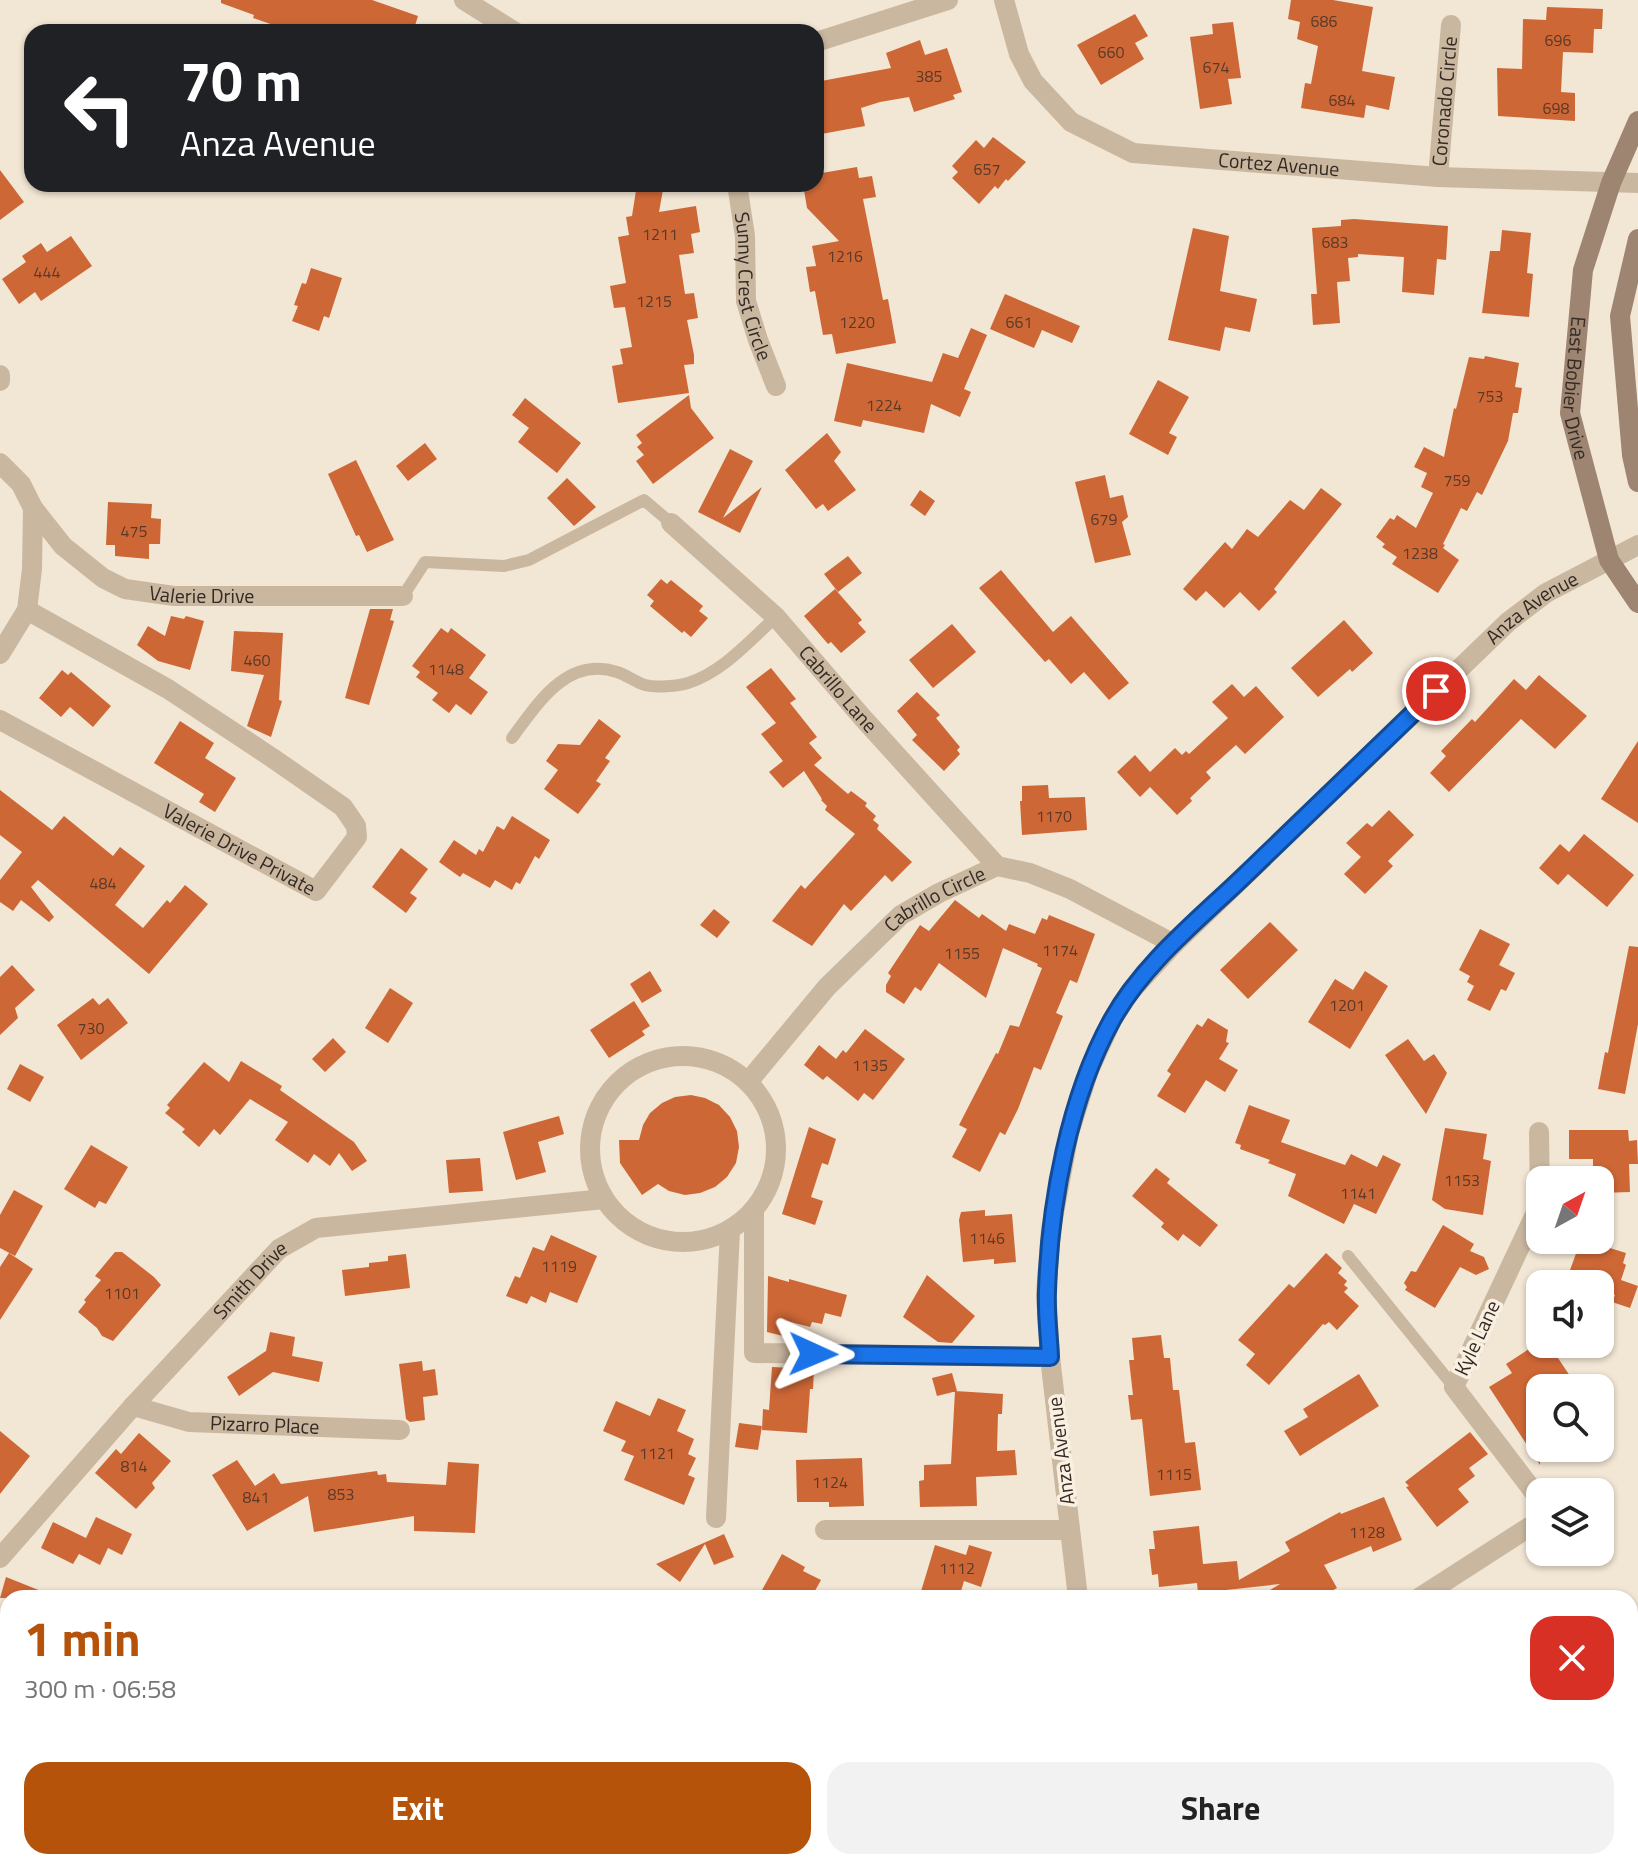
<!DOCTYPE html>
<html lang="en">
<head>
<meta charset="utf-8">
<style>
  body { margin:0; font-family:"Titillium Web",sans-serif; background:#f2f2f2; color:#222; height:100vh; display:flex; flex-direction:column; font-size:30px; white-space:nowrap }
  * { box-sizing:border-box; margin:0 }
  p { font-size:26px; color:#767676 }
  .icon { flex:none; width:44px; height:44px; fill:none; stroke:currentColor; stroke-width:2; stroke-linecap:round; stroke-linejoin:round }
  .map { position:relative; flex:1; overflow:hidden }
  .panel { position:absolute; left:0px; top:1590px; width:1638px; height:280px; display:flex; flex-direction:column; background:#fff; border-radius:24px 24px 0 0; box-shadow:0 2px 6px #0004 }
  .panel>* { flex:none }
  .hud { position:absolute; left:24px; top:24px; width:800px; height:168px; border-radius:24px; box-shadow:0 2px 6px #0004; background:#202124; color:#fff; overflow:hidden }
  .needle { width:52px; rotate:40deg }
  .fabs { position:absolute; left:1526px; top:1166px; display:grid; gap:16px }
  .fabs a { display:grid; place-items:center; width:88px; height:88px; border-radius:16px; background:#fff; box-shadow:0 2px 6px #0004; font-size:40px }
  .pin { position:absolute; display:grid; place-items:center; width:68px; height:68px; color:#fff; margin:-34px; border:4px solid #fff; border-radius:50%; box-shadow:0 2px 8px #0007 }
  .me { position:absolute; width:88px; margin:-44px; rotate:91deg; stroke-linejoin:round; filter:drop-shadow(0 0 6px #0008) }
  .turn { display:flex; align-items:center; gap:28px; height:168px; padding:0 24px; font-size:36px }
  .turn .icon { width:104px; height:104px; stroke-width:2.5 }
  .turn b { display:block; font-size:56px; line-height:68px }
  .round { display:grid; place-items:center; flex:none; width:84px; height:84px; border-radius:24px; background:#f2f2f2 }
  .overview { display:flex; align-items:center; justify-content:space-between; height:136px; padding:0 24px }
  h1 { font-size:48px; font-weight:700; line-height:60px; color:#b45309 }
  .button { display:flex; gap:16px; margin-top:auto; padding:16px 24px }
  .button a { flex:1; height:92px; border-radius:24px; background:#b45309; color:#fff; font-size:32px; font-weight:700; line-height:92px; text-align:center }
  .button a+a { background:#f2f2f2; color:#222 }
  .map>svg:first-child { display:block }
</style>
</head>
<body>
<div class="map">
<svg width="1638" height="1870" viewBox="0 0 1638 1870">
  <rect width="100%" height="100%" fill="#f2e6d4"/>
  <path fill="#ce6736" d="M221 0H372L418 16 413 32H293L253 18 254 15 221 3Z
    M1291 0H1333L1373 7 1362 71 1395 77 1389 110 1366 105 1364 118 1301 108 1305 83 1311 84 1318 46 1297 39 1300 22 1288 19Z
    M1547 7 1603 9 1602 29H1594L1593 53 1563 52 1561 92 1575 93V121L1498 116 1497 68 1522 69 1523 19 1546 20Z
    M1135 14 1148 36 1135 43 1144 59 1101 85 1077 45Z
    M1233 22 1241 78 1228 79 1232 104 1200 109 1190 37 1213 34 1212 24Z
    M920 40 925 55 947 48 962 92 953 95 955 99 914 112 909 97 880 102 861 108 865 126 816 135V82L891 68 886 53Z
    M993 137 1026 162 1008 181 1006 179 998 189 995 186 979 204 952 178 958 172 952 166 976 140 984 148Z
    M857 167 859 178 872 176 876 197 863 199 883 300 888 299 896 343 836 354 832 334 823 335 815 291 810 292 806 267 816 266 812 246 839 241 807 208 803 184H816V174Z
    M0 170 24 202 0 220Z
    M637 184H664L659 212 696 206 700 232 691 234 694 253 679 255 685 294 694 293 698 318 687 320 694 355V364L684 365 689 393 618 403 612 366 623 364 620 349 632 347 625 307 614 308 610 286 626 283 618 237 629 235 626 217 632 216Z
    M1354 219 1448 226 1446 260 1437 259 1434 295 1402 292 1404 257 1358 254V257L1348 258 1350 281 1337 282 1340 323 1313 325 1311 294H1317L1312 228 1341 226V220Z
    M1193 228 1229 236 1220 291 1257 299 1250 332 1225 327 1220 351 1168 340Z
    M1502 230 1531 233 1527 273 1533 274 1529 317 1482 313 1490 251H1500Z
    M71 236 92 266 41 301 35 292 19 304 2 279 26 262 22 256 41 243 47 252Z
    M311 268 342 278 329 318 324 316 319 331 292 321 298 306 294 305 302 283 306 284Z
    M1005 294 1080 326 1072 343 1042 330 1034 348 990 329Z
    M971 328 987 335 964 389 971 392 960 417 931 404 924 433 863 420 861 427 834 421 847 363 932 382 943 353 958 358Z
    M1485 356 1519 363 1515 387 1522 388 1518 413H1513L1508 441 1482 495 1477 492 1467 511 1461 508 1443 544 1445 545 1443 548 1459 560 1438 593 1392 564 1397 557 1382 547 1385 544 1376 537 1390 518 1394 520 1397 515 1416 528 1433 493 1421 487 1427 473 1414 467 1424 447 1444 457 1454 408 1456 409 1469 357 1484 359Z
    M1158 380 1189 397 1169 433 1177 437 1168 455 1129 434Z
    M689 395 691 408 714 438 653 484 636 461 644 455 637 447 642 443 636 435Z
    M525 398 581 443 557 473 518 442 529 428 512 415Z
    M827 433 841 452 834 461 856 490 828 511 823 504 816 509 785 470Z
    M425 443 437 459 408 481 396 466Z
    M730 449 753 461 723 518 762 487 740 533 698 512Z
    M356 460 394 540 367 552 359 535 356 536 328 474Z
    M1105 475 1110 498 1123 495 1128 517 1122 522 1131 555 1095 563 1075 482Z
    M567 478 596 507 574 526 547 498Z
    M1321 488 1342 504 1274 589 1277 592 1259 611 1240 592 1224 608 1206 591 1196 601 1183 589 1225 542 1232 549 1247 529 1258 537 1290 500 1304 510Z
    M920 490 935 501 925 516 910 505Z
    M108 502 152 504 151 518 161 519 160 544H149V559L115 556V545H106Z
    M848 556 862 573 838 592 824 574Z
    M1001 570 1053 632 1071 616 1129 683 1109 700 1084 672 1071 684 1049 659 1045 662 979 588Z
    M661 579 667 584 671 580 703 606 699 611 708 618 691 637 684 631 682 633 650 606 654 601 647 595Z
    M835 589 862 620 858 623 866 632 841 653 831 642 828 644 804 616Z
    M370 609H393L390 620 394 621 369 705 345 698Z
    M171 616 184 619 186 616 204 621 190 670 158 661 137 645 148 626 165 636Z
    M1344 620 1373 653 1352 672 1350 669 1318 697 1291 668Z
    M952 624 976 652 933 688 909 660Z
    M441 628 448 633 451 628 486 655 469 678 488 692 471 715 456 704 449 713 432 700 438 693 416 677 420 672 412 666Z
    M234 631 283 633 279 700 282 701 271 737 247 726 264 675 231 671Z
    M771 668 796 699 790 703 817 737 809 743 822 758 814 765 848 794 851 791 867 803 865 806 876 816 873 820 879 825 877 829 912 862 892 882 885 875 851 911 844 904 812 946 772 921 801 885 805 889 855 834 825 810 827 806 821 800 822 799 804 771 783 788 769 772 783 761 761 734 776 723 746 687Z
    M62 670 68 675 71 672 111 706 93 727 70 707 61 717 39 698Z
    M1539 675 1587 716 1555 749 1521 719 1449 792 1430 773 1446 756 1441 751 1472 719 1475 722 1514 679 1526 690Z
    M1232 684 1244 697 1256 686 1284 717 1245 754 1236 745 1206 772 1211 778 1190 798 1192 801 1177 815 1150 787 1140 797 1117 772 1135 755 1150 772 1175 748 1182 755 1186 751 1189 754 1228 718 1212 702Z
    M917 692 940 715 936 718 960 747 957 750 960 754 944 771 912 740 917 735 897 711Z
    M599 719 621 736 605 758 610 761 596 781 601 784 578 814 544 789 558 770 546 761 558 744 580 745Z
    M180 721 214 743 205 758 236 778 215 812 199 802 204 794 154 763Z
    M1638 741V823L1601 799Z
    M1048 785 1049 798 1085 797 1087 830 1022 835 1020 801H1022V786Z
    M0 790 52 830 64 816 113 856 120 847 145 866 115 905 143 928 167 900 170 903 185 885 208 904 149 974 38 880 31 887 54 917 49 922 21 900 13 911 0 902V880L22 852 0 835Z
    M1389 810 1414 835 1388 861 1393 866 1365 894 1344 874 1361 857 1346 843 1367 823 1372 827Z
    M512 816 550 840 539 859 535 856 520 884 516 882 512 890 495 880 490 888 463 873 460 877 439 862 454 840 476 855 479 849 483 852 497 826 504 830Z
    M1584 834 1634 875 1607 907 1568 874 1558 885 1539 868 1560 844 1569 852Z
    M401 848 428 869 410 893 417 898 406 913 372 887Z
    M955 900 979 918 982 914 1006 931 1009 924 1035 934 1042 918 1047 920 1049 915 1095 934 1077 983 1070 980 1056 1013 1063 1016 1041 1070 1034 1067 1018 1109 1005 1135 1000 1132 980 1172 952 1157 967 1129 959 1125 996 1053 998 1054 1010 1025 1019 1027 1042 968 1037 966 1038 964 1003 948 986 998 939 963 921 991 915 987 904 1004 886 992V985L891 976 888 973 920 925 929 931Z
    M714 909 730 922 717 938 700 925Z
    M1270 922 1298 950 1248 999 1220 970Z
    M1480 929 1510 944 1499 965 1515 973 1506 991 1501 989 1490 1011 1467 1000 1474 986 1467 982 1470 976 1459 970Z
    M1629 946 1638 947V1024L1625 1094 1598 1089 1605 1052 1608 1053Z
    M12 965 35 990 15 1008 18 1018 0 1035V977Z
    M650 971 662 991 642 1003 630 984Z
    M1365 971 1388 986 1350 1049 1308 1022 1335 979 1353 990Z
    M390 988 413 1003 388 1043 365 1028Z
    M93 998 99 1005 108 998 128 1023 81 1060 57 1025Z
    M634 1001 650 1026 642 1031 645 1035 609 1058 590 1030Z
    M1208 1018 1228 1030 1226 1042 1229 1043 1219 1059 1238 1070 1225 1092 1206 1080 1185 1113 1157 1096 1171 1074 1167 1071 1197 1024 1202 1027Z
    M865 1029 905 1059 873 1100 864 1093 858 1101 827 1076 823 1080 804 1065 819 1045 836 1059 843 1050 846 1053Z
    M333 1038 346 1052 325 1072 312 1059Z
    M1408 1039 1424 1061 1434 1054 1447 1073 1426 1114 1385 1055Z
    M241 1061 282 1086 280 1090 354 1142 367 1161 352 1171 339 1153 330 1166 314 1154 308 1163 275 1140 288 1122 250 1099 220 1135 214 1129 199 1147 182 1132 185 1129 165 1113 170 1108 167 1105 204 1062 229 1082Z
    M20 1064 44 1077 30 1102 7 1089Z
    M691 1095 705 1098 719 1105 730 1117 737 1131 739 1147 736 1163 727 1177 715 1187 700 1193 685 1195 669 1191 658 1184 642 1195 620 1163 619 1140H639L643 1125 650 1113 662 1103 675 1097Z
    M1249 1105 1290 1120 1281 1142 1345 1165 1351 1154 1377 1167 1383 1155 1401 1164 1376 1214 1354 1204 1344 1224 1288 1196 1296 1174 1268 1163 1270 1160 1240 1149 1241 1145 1235 1143Z
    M559 1116 564 1134 538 1142 546 1172 516 1180 503 1132Z
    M809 1127 836 1139 828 1165 822 1163 811 1197 823 1201 815 1225 782 1214Z
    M1445 1128 1487 1134 1483 1159 1491 1161 1483 1215 1445 1209 1432 1200Z
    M1569 1130H1628L1629 1141 1637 1140 1638 1164H1629L1630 1192 1600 1193V1180H1593V1159H1569Z
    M91 1145 128 1167 106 1204 99 1201 95 1208 64 1189Z
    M480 1158 483 1191 449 1193 446 1160Z
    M1156 1168 1170 1179 1167 1183 1218 1225 1200 1247 1183 1234 1178 1241 1161 1227 1164 1223 1132 1196Z
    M14 1190 43 1206 15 1256 0 1248V1215Z
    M985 1210V1216L1012 1214 1016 1262 994 1264V1259L963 1262 959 1220 961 1212Z
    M1443 1225 1474 1244 1470 1251 1484 1257 1489 1269 1476 1275 1460 1267 1435 1308 1405 1290 1407 1287 1404 1283 1411 1271 1416 1272Z
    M551 1235 597 1256 577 1303 550 1292 546 1303 531 1296 527 1304 506 1296 515 1276 520 1278 533 1247 544 1251Z
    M1584 1240 1626 1253 1623 1263 1626 1265 1621 1280 1638 1286 1630 1308 1612 1302 1615 1295 1600 1290V1284H1565L1578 1248H1581Z
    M115 1252H122L154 1277 161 1285 113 1341 102 1336 97 1328 78 1312 86 1302 84 1300 101 1280 95 1276Z
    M9 1253 33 1269 0 1320V1267Z
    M1326 1253 1342 1268 1338 1273 1347 1281 1344 1285 1348 1288 1344 1292 1359 1306 1337 1330 1329 1322 1325 1325 1323 1324 1269 1385 1246 1365 1255 1354 1238 1340 1289 1284 1294 1288Z
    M406 1254 410 1288 345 1296 342 1270 369 1267V1263L388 1261V1256Z
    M927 1275 975 1316 952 1343 938 1342 903 1317Z
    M768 1276 789 1282V1279L847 1295 841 1317 825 1313 822 1324 812 1322 810 1327 787 1321 783 1336 767 1332Z
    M270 1332 295 1337 292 1356 323 1362 319 1382 273 1372 239 1396 227 1377 266 1351Z
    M1161 1335 1164 1358H1170L1173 1390H1179L1185 1443 1195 1442 1201 1490 1150 1496 1142 1419 1131 1420 1128 1395H1133L1129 1360H1134L1132 1338Z
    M1550 1346 1578 1388H1540V1465L1489 1387 1512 1373 1506 1364 1529 1349 1534 1356Z
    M422 1361 423 1371 435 1369 438 1395 423 1397 425 1420 410 1422 406 1419 399 1364Z
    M772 1367 814 1369 813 1389H810L807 1433 762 1430 763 1409 769 1410Z
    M952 1373 957 1391 937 1396 932 1378Z
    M1359 1374 1379 1406 1300 1456 1284 1431 1308 1417 1303 1409Z
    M955 1391 1003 1394 1002 1414H998L997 1451 1015 1450 1017 1475 976 1477 977 1506 920 1507 919 1481 924 1480V1465L951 1464Z
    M658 1398 686 1410 677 1431 694 1439 688 1454 696 1458 688 1475 695 1478 684 1505 624 1480 634 1456 621 1451 626 1441 603 1431 616 1401 650 1416Z
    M739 1423 762 1426 758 1450 735 1447Z
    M0 1431 30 1456 0 1494Z
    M1470 1432 1488 1454 1469 1468 1475 1476 1458 1489 1469 1502 1437 1527 1406 1487 1409 1486 1405 1482Z
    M139 1433 171 1461 152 1483 155 1488 136 1509 95 1473 116 1449 121 1454Z
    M862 1458 864 1506 829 1507V1502H797L796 1460Z
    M237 1460 255 1486 274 1473 281 1484 377 1471 378 1475 386 1474 387 1482 446 1485 448 1462 479 1464 475 1533 414 1531V1516L314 1532 308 1496 247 1531 212 1475Z
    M1384 1497 1402 1540 1373 1552 1371 1546 1324 1565 1337 1588 1319 1598H1257L1280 1584 1198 1593 1197 1583 1159 1587 1158 1574 1152 1575 1149 1549H1155L1153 1531 1199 1526 1203 1564 1237 1561 1239 1580 1290 1551 1285 1542 1340 1512 1341 1514Z
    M96 1517 132 1534 122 1555 108 1548 100 1565 79 1554 73 1564 41 1548 53 1522 86 1538Z
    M724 1534 734 1557 714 1565 705 1544 680 1582 656 1564Z
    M935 1545 966 1555 969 1545 992 1552 981 1587 964 1581 959 1598H919Z
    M782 1554 805 1567 803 1571 821 1580 811 1598H777L762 1590Z
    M6 1577 56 1597V1598H0Z"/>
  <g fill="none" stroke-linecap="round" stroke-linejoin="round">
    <path stroke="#cab7a0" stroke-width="12" d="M403 596 425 562 504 566 529 560 644 500 671 523
      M512 738C538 703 567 656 617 672 627 675 635 682 645 685 656 688 678 686 688 683 723 672 749 641 776 617
      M1348 1256 1454 1387
      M196 1870 201 1862"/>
    <g stroke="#cab7a0" stroke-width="20">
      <path id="s1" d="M1438 177 1451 25"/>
      <path id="s2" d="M737 184 745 236 746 301 758 340 776 386"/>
      <path d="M0 375V381"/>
      <path id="s3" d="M0 463 21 484 33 508 63 546 103 578 125 589 174 596H403"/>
      <path id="s4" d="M671 523 776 617 862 717 997 866"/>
      <path d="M0 654 27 610 32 569 33 508"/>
      <path id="s5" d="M0 720 316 891 357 837 356 826 343 807 271 757 168 689 27 610"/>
      <circle cx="683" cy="1149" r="93"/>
      <path id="s6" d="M748 1082 827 987 901 915 939 893 997 866 1030 873 1070 889 1174 944"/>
      <path d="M1539 1132 1540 1201"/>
      <path d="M1540 1204 1454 1387 1540 1500"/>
      <path d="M754 1211V1353L1050 1357"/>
      <path id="s7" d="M133 1406 189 1422 400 1430"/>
      <path d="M716 1518 730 1231"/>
      <path d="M825 1530H1070"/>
      <path id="s8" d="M0 1558 133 1406 279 1249 316 1228 604 1199"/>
      <path d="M1419 1598 1540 1520"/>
      <path d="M0 1821 8 1828"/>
      <path d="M47 1862 56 1870"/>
      <path d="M592 1870 598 1862"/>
    </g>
    <g stroke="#cab7a0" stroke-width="20">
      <path d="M464 0 515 32"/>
      <path id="s9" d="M1004 0 1019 54 1033 81 1071 122 1133 153 1438 177 1638 183"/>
      <path d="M816 42 948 0"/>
      <path id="s10" d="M1078 1598 1050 1357 1046 1294 1051 1229 1069 1133 1089 1070 1112 1020 1129 993 1174 944 1508 622 1546 593 1638 545"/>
      <path d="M1028 1870 1033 1862"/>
    </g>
    <g stroke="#9e8572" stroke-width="20">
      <path id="s11" d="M1638 121 1611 183 1583 270 1570 413 1609 560 1638 603"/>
      <path d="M1638 239 1620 316 1632 455 1638 482"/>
    </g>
  </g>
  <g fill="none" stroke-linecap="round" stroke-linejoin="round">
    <defs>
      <path id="route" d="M813 1354 1050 1357C1049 1335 1046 1313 1047 1291 1050 1202 1069 1098 1112 1020 1143 964 1197 921 1243 877 1308 815 1372 753 1436 691"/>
    </defs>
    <use href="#route" stroke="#114b97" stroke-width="20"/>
    <use href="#route" stroke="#1a73e8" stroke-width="14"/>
  </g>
  <g text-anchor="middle" stroke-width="7" stroke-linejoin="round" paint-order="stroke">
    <g font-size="16" fill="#5a3928">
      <text x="1324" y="27">686</text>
      <text x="1558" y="46">696</text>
      <text x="1111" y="58">660</text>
      <text x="1216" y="73">674</text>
      <text x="929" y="82">385</text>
      <text x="1342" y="106">684</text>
      <text x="1556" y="114">698</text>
      <text x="987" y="175">657</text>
      <text x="660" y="240">1211</text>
      <text x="1335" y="248">683</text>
      <text x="845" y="262">1216</text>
      <text x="47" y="278">444</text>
      <text x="654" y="307">1215</text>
      <text x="857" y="328">1220</text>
      <text x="1019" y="328">661</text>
      <text x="1490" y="402">753</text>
      <text x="884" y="411">1224</text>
      <text x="1457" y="486">759</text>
      <text x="1104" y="525">679</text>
      <text x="134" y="537">475</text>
      <text x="1420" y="559">1238</text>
      <text x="257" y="666">460</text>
      <text x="446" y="675">1148</text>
      <text x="1054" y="822">1170</text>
      <text x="103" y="889">484</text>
      <text x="1060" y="956">1174</text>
      <text x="962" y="959">1155</text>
      <text x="1347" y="1011">1201</text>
      <text x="91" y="1034">730</text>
      <text x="870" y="1071">1135</text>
      <text x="1462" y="1186">1153</text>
      <text x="1358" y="1199">1141</text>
      <text x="987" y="1244">1146</text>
      <text x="559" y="1272">1119</text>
      <text x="122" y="1299">1101</text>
      <text x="657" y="1459">1121</text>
      <text x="134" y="1472">814</text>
      <text x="1174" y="1480">1115</text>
      <text x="830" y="1488">1124</text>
      <text x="341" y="1500">853</text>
      <text x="256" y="1503">841</text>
      <text x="1367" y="1538">1128</text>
      <text x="957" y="1574">1112</text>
    </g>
    <g font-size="20" fill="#342a24" stroke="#faf0e1">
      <text dy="7" stroke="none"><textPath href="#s1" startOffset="76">Coronado Circle</textPath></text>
      <text dy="7" stroke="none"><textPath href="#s9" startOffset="358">Cortez Avenue</textPath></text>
      <text dy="7" stroke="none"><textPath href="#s2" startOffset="104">Sunny Crest Circle</textPath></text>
      <text dy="7" stroke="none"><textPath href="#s11" startOffset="278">East Bobier Drive</textPath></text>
      <text dy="7" stroke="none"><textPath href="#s3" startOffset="258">Valerie Drive</textPath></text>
      <text dy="7" stroke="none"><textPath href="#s10" startOffset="1180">Anza Avenue</textPath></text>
      <text dy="7" stroke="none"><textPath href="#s4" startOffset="236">Cabrillo Lane</textPath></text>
      <text dy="7" stroke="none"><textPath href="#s5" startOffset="272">Valerie Drive Private</textPath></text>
      <text dy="7" stroke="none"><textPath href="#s6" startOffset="264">Cabrillo Circle</textPath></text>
      <text dy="7" stroke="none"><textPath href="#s8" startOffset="374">Smith Drive</textPath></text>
      <text transform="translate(1477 1338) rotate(-65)" y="7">Kyle Lane</text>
      <text dy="7" stroke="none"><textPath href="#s7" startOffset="134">Pizarro Place</textPath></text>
      <text transform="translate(1061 1451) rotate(-97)" y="7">Anza Avenue</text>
    </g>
  </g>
</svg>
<div class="fabs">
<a><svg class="needle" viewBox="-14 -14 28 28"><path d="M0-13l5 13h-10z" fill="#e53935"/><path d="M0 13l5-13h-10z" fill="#767676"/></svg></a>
<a><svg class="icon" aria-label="sound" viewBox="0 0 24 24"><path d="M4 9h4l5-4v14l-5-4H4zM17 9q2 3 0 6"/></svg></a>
<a><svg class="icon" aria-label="search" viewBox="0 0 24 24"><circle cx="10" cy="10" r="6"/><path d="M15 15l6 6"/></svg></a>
<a><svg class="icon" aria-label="layers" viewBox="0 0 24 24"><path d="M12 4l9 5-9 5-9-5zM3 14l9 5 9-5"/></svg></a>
</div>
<div class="pin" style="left:1436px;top:691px;background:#d93025"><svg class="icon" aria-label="arrive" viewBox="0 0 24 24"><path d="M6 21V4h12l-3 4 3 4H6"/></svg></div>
<svg class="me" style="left:813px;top:1354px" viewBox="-20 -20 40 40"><path d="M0-17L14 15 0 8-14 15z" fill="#1a73e8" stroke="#fff" stroke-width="4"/></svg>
<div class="hud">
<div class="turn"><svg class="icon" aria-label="left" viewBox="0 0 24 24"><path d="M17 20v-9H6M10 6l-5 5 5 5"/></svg><div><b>70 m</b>Anza Avenue</div></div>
</div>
<section class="panel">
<div class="overview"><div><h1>1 min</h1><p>300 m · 06:58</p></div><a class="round" style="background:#d93025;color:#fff"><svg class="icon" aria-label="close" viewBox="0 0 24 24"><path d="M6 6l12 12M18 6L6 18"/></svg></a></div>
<div class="button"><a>Exit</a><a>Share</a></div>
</section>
</div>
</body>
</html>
